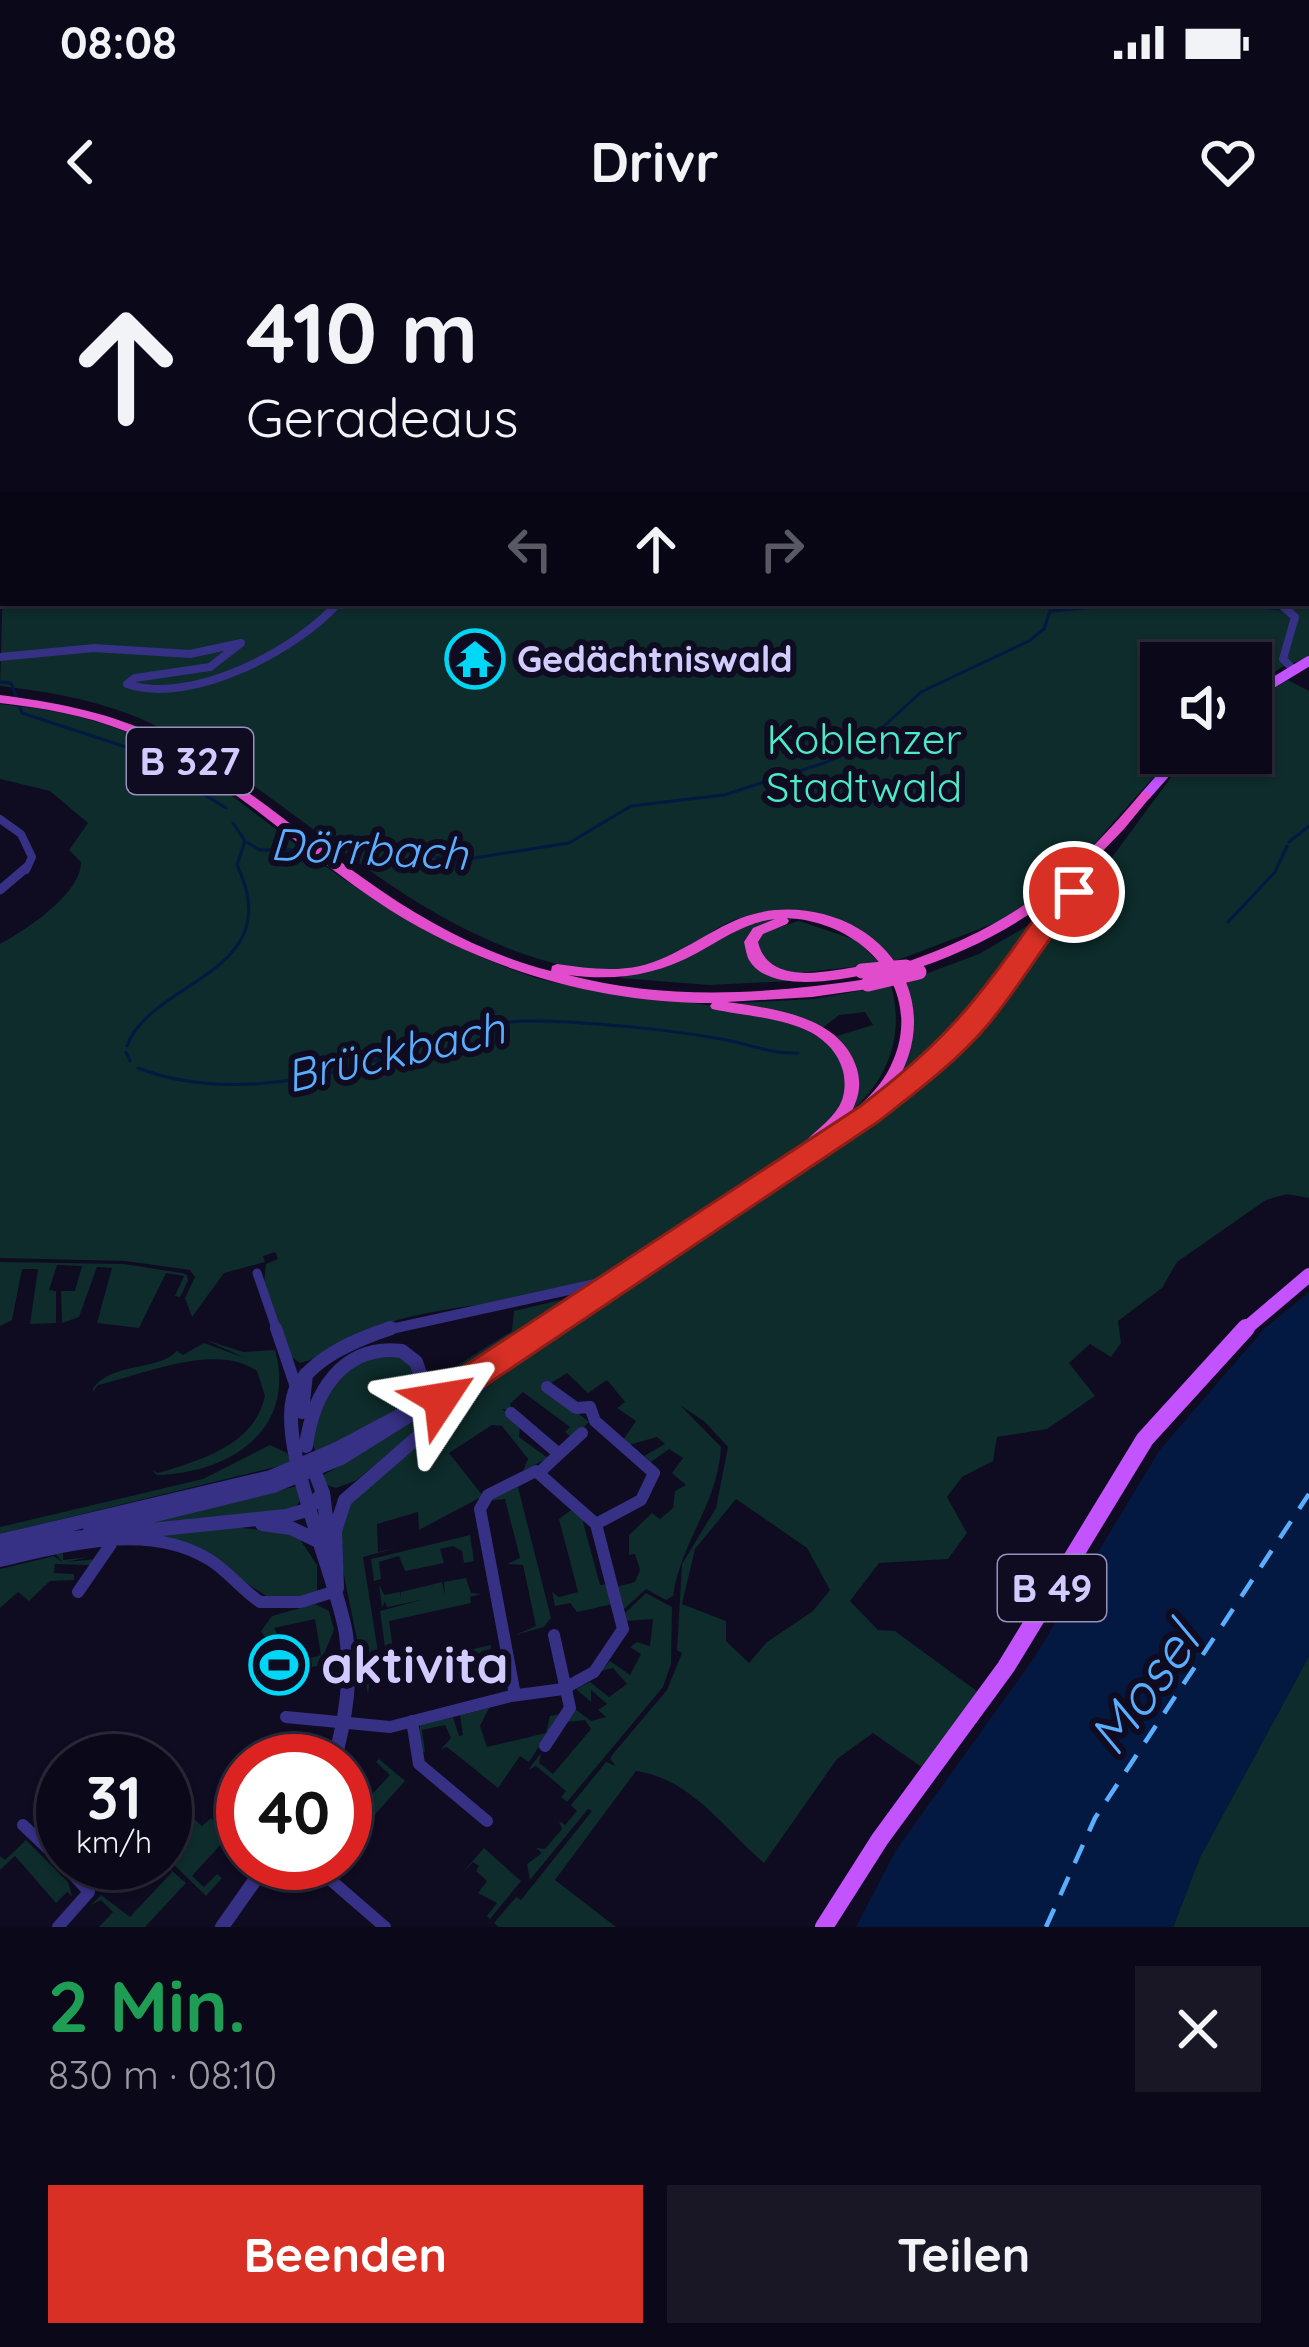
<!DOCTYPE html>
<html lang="de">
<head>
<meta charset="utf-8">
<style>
  body { margin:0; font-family:Quicksand,sans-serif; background:#191626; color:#f1f3f6; height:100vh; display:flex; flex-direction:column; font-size:45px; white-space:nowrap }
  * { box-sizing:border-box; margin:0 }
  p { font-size:39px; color:#9a9aa2 }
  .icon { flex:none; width:66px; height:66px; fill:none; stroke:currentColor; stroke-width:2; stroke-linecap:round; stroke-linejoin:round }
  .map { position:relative; height:1687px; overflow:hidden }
  .details { display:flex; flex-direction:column; background:#0b0819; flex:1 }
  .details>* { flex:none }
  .banner { position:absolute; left:0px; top:0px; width:1311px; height:366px; box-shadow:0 3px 9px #0004,0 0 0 3px #2b2938; background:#0b0819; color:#f1f3f6; overflow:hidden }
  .tools { position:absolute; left:1140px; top:402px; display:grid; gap:24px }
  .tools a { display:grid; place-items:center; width:132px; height:132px; border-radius:0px; background:#0b0819; box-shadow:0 3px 9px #0004,0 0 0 3px #2b2938; font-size:60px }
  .speed { position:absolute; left:36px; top:1494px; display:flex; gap:24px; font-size:60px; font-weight:700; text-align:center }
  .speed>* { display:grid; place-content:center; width:156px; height:156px; border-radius:50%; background:#0b0819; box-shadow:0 3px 9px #0004,0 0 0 3px #2b2938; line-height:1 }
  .speed small { font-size:30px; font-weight:400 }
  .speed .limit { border:18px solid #d22; background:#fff; color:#111 }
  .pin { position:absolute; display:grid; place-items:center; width:102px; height:102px; color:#fff; margin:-51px; border:6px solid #fff; border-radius:50%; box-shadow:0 3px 12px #0007 }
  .me { position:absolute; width:132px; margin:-66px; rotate:57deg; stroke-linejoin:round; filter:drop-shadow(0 0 9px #0008) }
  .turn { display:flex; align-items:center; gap:42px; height:252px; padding:0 48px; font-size:54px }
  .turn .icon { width:156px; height:156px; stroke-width:2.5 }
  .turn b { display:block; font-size:84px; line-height:102px }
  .lanes { display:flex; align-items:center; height:114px; padding:0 48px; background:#0003; justify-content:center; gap:60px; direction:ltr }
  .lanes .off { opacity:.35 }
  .round { display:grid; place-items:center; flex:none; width:126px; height:126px; border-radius:0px; background:#191626 }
  .head { display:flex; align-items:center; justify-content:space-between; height:204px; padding:0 48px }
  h1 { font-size:72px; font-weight:700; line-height:90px; color:#1e9e55 }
  .action { display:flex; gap:24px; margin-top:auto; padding:24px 48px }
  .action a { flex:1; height:138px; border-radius:0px; background:#d93025; color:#fff; font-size:48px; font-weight:700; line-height:138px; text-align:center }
  .action a+a { background:#191626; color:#f1f3f6 }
  .status { display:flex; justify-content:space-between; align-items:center; height:84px; padding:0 60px; background:#0b0819; direction:ltr }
  .status svg { height:33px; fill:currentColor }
  header { display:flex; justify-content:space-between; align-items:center; height:156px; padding:0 48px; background:#0b0819; font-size:54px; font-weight:700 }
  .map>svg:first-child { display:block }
</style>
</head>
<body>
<div class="status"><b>08:08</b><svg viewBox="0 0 49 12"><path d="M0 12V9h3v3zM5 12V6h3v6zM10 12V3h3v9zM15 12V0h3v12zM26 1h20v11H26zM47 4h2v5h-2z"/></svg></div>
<header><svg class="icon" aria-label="back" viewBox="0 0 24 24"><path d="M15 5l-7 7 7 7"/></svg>Drivr<svg class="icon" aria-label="heart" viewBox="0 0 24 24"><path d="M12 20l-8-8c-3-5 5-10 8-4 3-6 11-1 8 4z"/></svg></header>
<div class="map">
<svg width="1309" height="1687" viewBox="0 0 1309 1687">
  <rect width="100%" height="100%" fill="#0f0b21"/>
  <path fill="#0d2c2b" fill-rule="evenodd" d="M495 0H1309V417L1291 424 1280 414 1285 425 1251 448V423H1161V513H1175L1064 638 998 682 895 721C858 681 778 658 727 683 703 695 683 716 656 724 617 734 578 731 539 719 386 672 288 550 150 483 104 461 51 452 0 446L3 343V363H1308V3H489Z
    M1288 440 1309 451V958L1287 954 1266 960 1177 1022 1162 1048 1118 1081 1121 1103 1111 1117 1090 1104 1069 1123 1095 1156 1047 1189 997 1197 993 1221 962 1237 947 1257 967 1293 948 1319 879 1323 850 1361 878 1390 895 1391 978 1452 923 1528 873 1493 837 1519 764 1623C724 1589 692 1539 636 1531L555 1640 616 1687H498L494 1683 516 1657 521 1660 592 1571 588 1569 530 1640 527 1624 542 1613 536 1608 545 1609 562 1589 559 1581 565 1585 577 1571 571 1565 606 1522 616 1526 610 1519 613 1514 667 1450 682 1413 677 1410 682 1324 716 1268 728 1207 705 1182 680 1165 721 1207C718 1264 681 1301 673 1356L666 1360 646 1349 623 1370 616 1347 635 1342 640 1330 635 1314 629 1315V1295L652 1273 660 1279 673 1268 675 1251 686 1245 672 1233 683 1218 669 1209 651 1222 644 1216 665 1204 657 1197 629 1205 623 1200 636 1181 617 1168 625 1162 607 1140 588 1153 567 1133 545 1147 589 1182 573 1198 565 1192 570 1187 523 1152 510 1164 512 1170 502 1169 520 1183 519 1197 548 1218 523 1231 528 1219 502 1186 492 1185 449 1213 483 1256 419 1290 418 1272 377 1284 378 1312 399 1307 363 1317 380 1425 371 1427 368 1454 337 1301 347 1264 473 1154 637 1034 914 847 1107 624 1189 513H1251V461ZM736 1259 807 1308 830 1350 813 1371 767 1402 749 1423 726 1401V1381L682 1364 695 1309Z
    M0 464C46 469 90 476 133 495 191 520 243 565 290 600 364 656 440 705 527 735 598 760 793 759 834 810 847 826 845 843 846 862L818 893 595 1040C531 1064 459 1062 394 1081 361 1091 334 1115 300 1123L290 1116 264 1044 266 1024 278 1019 275 1012 263 1016 265 1022 224 1033 192 1077 185 1058 195 1037 190 1030 125 1021 0 1018V704C25 691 82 653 81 622L69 610 88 583 50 551 0 539Z
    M1048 674 987 762 890 852C910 812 916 786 904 742L979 714Z
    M760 677 798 678 762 686 752 720 812 740 709 745 620 738Z
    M799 681 856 700 881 724 787 734 758 720V694Z
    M891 745C905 797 888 839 849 874L856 855 829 792 837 796 873 785 865 772 839 775 820 790 716 764 814 759Z
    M0 1022 124 1024 182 1033 187 1035 188 1041 180 1057 175 1056 184 1036 166 1033 139 1088 97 1083 112 1028 97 1027 79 1077 62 1083 61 1051H75L82 1026 57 1025 49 1050 56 1051V1083L30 1084 38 1029H22L12 1080 0 1086Z
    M573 1057 420 1158 429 1134 437 1138 512 1091 514 1071Z
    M206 1100 243 1112 275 1110C297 1189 231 1233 157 1235L152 1230 158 1233C200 1220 254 1206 265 1156L257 1131C215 1102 143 1135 98 1145L93 1152V1148C115 1121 156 1132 177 1111L183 1115 204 1103 245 1118Z
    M405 1117 418 1133C407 1180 355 1193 316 1214L312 1200 320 1152 363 1118Z
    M469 1148 355 1241 336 1248 324 1244 322 1236Z
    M270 1205 287 1213 292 1223 0 1294V1287L203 1239Z
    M297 1246 300 1261 293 1270 130 1288Z
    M518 1247 551 1378 544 1387 515 1395 536 1386 523 1325 507 1324 520 1318 505 1259 488 1261Z
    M574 1268 587 1279 583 1282 600 1345 608 1344 613 1364 577 1372 570 1363 555 1366 552 1352 559 1357 578 1352 559 1279Z
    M236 1287 297 1295 317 1325V1352L277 1363 187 1304H56Z
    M470 1295 474 1321 464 1323 462 1311 453 1306 440 1309 444 1323 405 1331 399 1316 379 1322 381 1339 374 1341 371 1319Z
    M63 1313V1320L89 1317 66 1322 98 1319 90 1325 55 1324 54 1333 74 1334V1340L50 1341 29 1361 18 1352 0 1368V1329L54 1316 62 1322 56 1314Z
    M466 1338 471 1353 481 1354 470 1357 471 1363 389 1381 394 1415 411 1412 415 1400 421 1417 387 1422 380 1371 421 1360 387 1367 385 1361 382 1368 379 1344 384 1355 400 1352 401 1358V1352L442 1342 445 1355 444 1342Z
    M646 1353 672 1367 671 1424 663 1447 567 1562 561 1557 566 1551 536 1526 528 1530 541 1513 539 1523 553 1534 591 1489 585 1480 568 1482 574 1468 591 1481 606 1477 598 1470 607 1464 591 1450V1462L576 1449 590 1442 609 1457 627 1444 613 1428 601 1431 610 1421 630 1435 641 1414 630 1407 637 1402 650 1406 653 1379 625 1381V1373Z
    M315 1364 329 1371 334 1390 319 1426 312 1427 311 1418 321 1415 315 1379 274 1388 279 1397 266 1399 261 1391 272 1376Z
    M491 1405 489 1429 484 1431 480 1413 460 1418 455 1435 427 1441 417 1428 396 1432 395 1427Z
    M1309 1416V1687H1173L1200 1617Z
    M489 1468 480 1486 487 1507 546 1493 550 1476 560 1474 529 1522 520 1516 498 1548 447 1507 441 1509 451 1498 445 1485 422 1490 425 1512 420 1513V1485L453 1477 459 1496 463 1495 460 1475Z
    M379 1519 405 1541 345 1608V1583L390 1535 376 1522Z
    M243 1566V1580L192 1636 204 1647 217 1634 222 1638 206 1656 165 1616V1606L192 1577 202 1586 211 1578 219 1586Z
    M26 1600 68 1642 72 1656 67 1652 56 1663 15 1616 0 1630V1616L5 1620Z
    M484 1608 521 1641 490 1679 487 1676 497 1663 478 1653 487 1641 476 1631 479 1626 473 1622 461 1634Z
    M163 1623 186 1643 145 1687H99L113 1672 101 1660 91 1665 101 1655 130 1677 172 1632Z"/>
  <path fill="#041941" d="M1309 1052V1416L1200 1617 1173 1687H856L896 1610 1034 1418 1159 1211 1264 1089Z"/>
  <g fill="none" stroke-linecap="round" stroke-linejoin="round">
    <path stroke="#041941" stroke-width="3" d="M1118 0 1124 2
      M1213 363 1280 369
      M1294 367 1309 365
      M0 442 11 443 22 473 126 507
      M144 517 226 568
      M1289 602 1309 586
      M248 603 260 610H312
      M322 609 384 606 455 621 569 603 631 566 724 555 827 522 868 501 921 452 1029 401 1044 389 1050 371 1143 363
      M1228 682 1275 632 1287 606
      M127 806C150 740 290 734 237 625L245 601 233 583
      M126 812 130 821
      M138 828C221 860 317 841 399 813 440 800 481 782 524 781 575 780 676 790 726 800 753 805 771 814 798 813"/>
    <path stroke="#59aeff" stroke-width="3" stroke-dasharray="9 8" stroke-linecap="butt" d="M333 3 339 0"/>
    <path stroke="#59aeff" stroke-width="4.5" stroke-dasharray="20 15" stroke-linecap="butt" d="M1046 1687 1095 1578 1309 1254"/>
    <path stroke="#363185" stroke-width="6" d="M108 3 112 0"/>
    <path stroke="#363185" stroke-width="8" d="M1279 363 1295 377 1283 419 1292 428
      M0 417 94 408 190 414 241 403 210 427 135 438 127 444C191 466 297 410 338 363
      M0 579 21 594 32 617 26 630"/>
    <path stroke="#363185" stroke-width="9" d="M0 650 27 627
      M257 1033 277 1091"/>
    <path stroke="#363185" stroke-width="12" d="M276 1088 296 1147
      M547 1147 576 1168 590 1167 595 1181 654 1233 641 1260 596 1284
      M511 1173 559 1214 540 1232
      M559 1214 582 1193
      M0 1321C66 1306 148 1281 210 1320 229 1332 242 1350 260 1362H301L336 1351
      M78 1352 111 1304
      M286 1477 390 1487 511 1456 563 1449 594 1432 623 1389 596 1284 536 1231 488 1255 480 1269 515 1455
      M412 1481 419 1524 487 1581
      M545 1506 570 1468 554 1395
      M23 1585 63 1623
      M311 1623 385 1687
      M58 1687 89 1652 63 1623"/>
    <path stroke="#363185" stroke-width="6" d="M157 3 162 0"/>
    <path stroke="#363185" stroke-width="10" d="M382 1091 600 1043
      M531 1091 813 902
      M546 1091 834 897"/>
    <path stroke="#363185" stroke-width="14" d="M487 1120 535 1088
      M302 1172 306 1134
      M306 1206C313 1153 342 1104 402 1111L416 1122 423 1142 406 1171
      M337 1209 416 1167
      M341 1218 550 1088
      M312 1225 323 1253 329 1300
      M262 1284 291 1288 320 1302
      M90 1291 273 1246
      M0 1301 271 1237
      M35 1302 286 1276 307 1270 323 1253
      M0 1310 37 1302
      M337 1348 335 1291 345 1260 494 1131
      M334 1521C346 1478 352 1438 346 1394 338 1338 269 1190 298 1145 318 1115 358 1099 391 1088
      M222 1687 267 1623"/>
    <path stroke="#c352ff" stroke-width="8" d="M486 3 491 0"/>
    <path stroke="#c352ff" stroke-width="10" d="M1251 456 1309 421
      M1146 555 1183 513"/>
    <path stroke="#c352ff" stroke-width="14" d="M1243 1091 1309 1035"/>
    <path stroke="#c352ff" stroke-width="18" d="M824 1687 880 1599 1006 1427 1145 1199 1246 1088"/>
    <path fill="#e14ccc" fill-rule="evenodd" d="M0 455C52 462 104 471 151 493 229 530 293 589 363 638 420 679 483 714 551 731L552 726 557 724C584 728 613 732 640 726 677 717 706 692 741 678 801 655 880 680 906 742 921 779 914 815 893 848L924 824 973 775 1072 643C1022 684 968 712 906 732L901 730 899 727 901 724C1013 685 1066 642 1142 552L1146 551 1152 555 1124 589 1074 641H1083L1085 644 983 783 934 832 881 872H872L839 901 834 903 828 900 813 908 808 906 805 902C816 890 829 882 838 868 845 857 846 844 843 831 828 777 756 779 712 769L710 766 712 763C599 763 486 730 390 670 300 613 225 531 125 491 85 475 43 468 0 463ZM787 678C867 682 931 755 887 833 878 849 863 862 850 875 858 859 862 847 857 829 841 776 775 769 727 762L812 757 868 749 875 744 873 741 868 739C768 754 667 761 568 735 615 741 655 736 697 713 723 699 746 682 775 679L753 688 744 702C745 706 747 717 749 720 768 753 837 741 867 734L869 731 867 728 862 726C827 731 769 747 758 702L763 694 787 684 789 681Z"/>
    <defs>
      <path id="rail" d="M70 3 75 0
        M476 3 481 0"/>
    </defs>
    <use href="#rail" stroke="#00d7f6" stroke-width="6"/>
    <use href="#rail" stroke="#0f0b21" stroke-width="3" stroke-dasharray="6" stroke-linecap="butt"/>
    <path stroke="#363185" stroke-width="14" d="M271 1237 337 1209
      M273 1246 341 1218"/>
    <path stroke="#e14ccc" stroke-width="15" d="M862 731 906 727
      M868 744 919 732"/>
  </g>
  <path fill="#d93025" stroke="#8d1f18" stroke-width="3" d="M1074 644 1083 646V657C1046 698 1021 746 986 787 955 823 916 852 879 881L452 1168H429L425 1159 429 1149 859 867C937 808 972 768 1027 689 1038 674 1056 649 1074 644Z"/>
  <defs>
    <symbol id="temple-ring" viewBox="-11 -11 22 22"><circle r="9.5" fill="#0f0b21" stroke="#00d7f6" stroke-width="1.5"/><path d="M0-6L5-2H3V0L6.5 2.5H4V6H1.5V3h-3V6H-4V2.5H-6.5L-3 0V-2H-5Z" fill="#00d7f6"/></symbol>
    <symbol id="stadium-ring" viewBox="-11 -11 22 22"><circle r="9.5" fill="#0f0b21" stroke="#00d7f6" stroke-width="1.5"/><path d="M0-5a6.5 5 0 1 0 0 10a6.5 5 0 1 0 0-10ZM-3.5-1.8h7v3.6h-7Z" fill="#00d7f6"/></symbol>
  </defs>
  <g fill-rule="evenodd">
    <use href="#temple-ring" x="442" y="386" width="66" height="66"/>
    <use href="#stadium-ring" x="246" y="1392" width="66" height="66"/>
  </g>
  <g text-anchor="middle" stroke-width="12" stroke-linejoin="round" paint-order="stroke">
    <g font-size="36" font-weight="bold" fill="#d2cbff" stroke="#0f0b21" text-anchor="start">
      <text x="517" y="432">Gedächtniswald</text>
    </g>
    <g fill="#0f0b21" stroke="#9891bc" stroke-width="3">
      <rect x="127" y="488" width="126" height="66" rx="9"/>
      <rect x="998" y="1315" width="108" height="66" rx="9"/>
    </g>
    <g font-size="39" font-weight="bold" fill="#d2cbff">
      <text x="190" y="535">B 327</text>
      <text x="1052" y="1362">B 49</text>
    </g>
    <g font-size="42" fill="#4bebc7" stroke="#0f0b21">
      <text x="864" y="514">Koblenzer<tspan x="864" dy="48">Stadtwald</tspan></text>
    </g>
    <g font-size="45" font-style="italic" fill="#59aeff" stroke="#0f0b21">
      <text transform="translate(369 609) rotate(3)" y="16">Dörrbach</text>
      <text transform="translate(395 812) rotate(-13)" y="16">Brückbach</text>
    </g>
    <g font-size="51" font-weight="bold" fill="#d2cbff" stroke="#0f0b21" text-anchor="start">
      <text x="321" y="1443">aktivita</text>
    </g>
    <g font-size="54" font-style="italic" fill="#59aeff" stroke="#0f0b21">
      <text transform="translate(1144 1449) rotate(-54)" y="19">Mosel</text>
    </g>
  </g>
</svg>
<div class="tools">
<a><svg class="icon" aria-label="sound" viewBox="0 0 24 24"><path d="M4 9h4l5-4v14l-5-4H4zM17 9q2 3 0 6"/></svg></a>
</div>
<div class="speed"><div>31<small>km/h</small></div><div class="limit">40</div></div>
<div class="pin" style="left:1074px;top:652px;background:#d93025"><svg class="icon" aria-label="arrive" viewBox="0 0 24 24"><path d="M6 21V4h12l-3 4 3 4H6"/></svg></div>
<svg class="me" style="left:441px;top:1159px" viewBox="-20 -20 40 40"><path d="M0-17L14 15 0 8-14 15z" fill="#d93025" stroke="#fff" stroke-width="4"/></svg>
<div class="banner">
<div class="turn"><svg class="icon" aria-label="ahead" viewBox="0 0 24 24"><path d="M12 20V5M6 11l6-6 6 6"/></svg><div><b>410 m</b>Geradeaus</div></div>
<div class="lanes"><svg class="icon off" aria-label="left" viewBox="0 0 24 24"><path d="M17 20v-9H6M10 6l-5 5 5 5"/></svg><svg class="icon" aria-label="ahead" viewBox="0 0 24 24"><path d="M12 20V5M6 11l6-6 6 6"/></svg><svg class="icon off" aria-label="right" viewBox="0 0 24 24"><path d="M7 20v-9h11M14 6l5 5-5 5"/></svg></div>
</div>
</div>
<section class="details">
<div class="head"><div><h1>2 Min.</h1><p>830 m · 08:10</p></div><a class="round"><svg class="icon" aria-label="close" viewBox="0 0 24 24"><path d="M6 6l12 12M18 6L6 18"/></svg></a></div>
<div class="action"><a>Beenden</a><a>Teilen</a></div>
</section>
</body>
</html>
